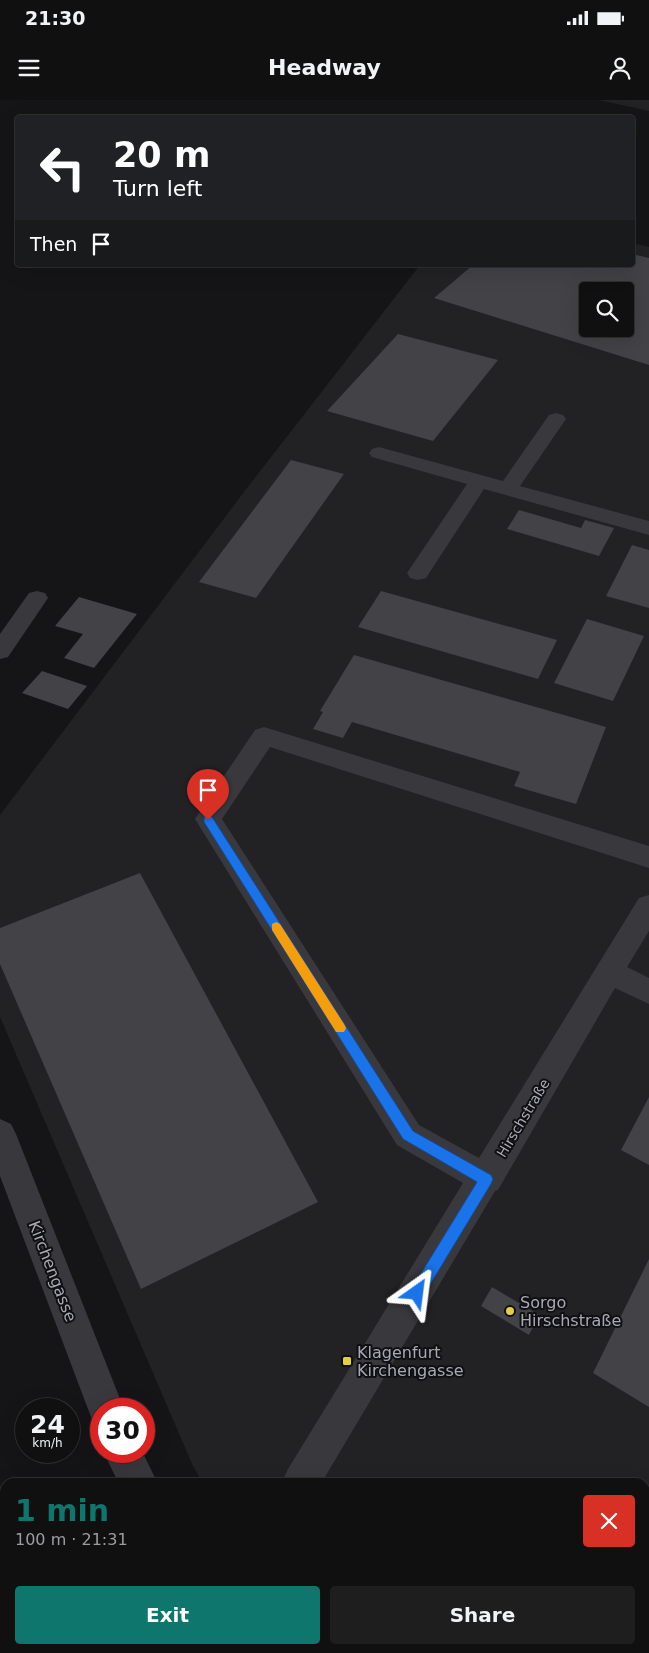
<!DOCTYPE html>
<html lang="en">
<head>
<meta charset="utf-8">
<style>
  body { margin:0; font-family:"DejaVu Sans",sans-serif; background:#1e1e1f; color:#f1f3f6; height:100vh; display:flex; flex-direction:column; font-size:19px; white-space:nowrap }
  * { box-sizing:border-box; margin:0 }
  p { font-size:16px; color:#9c9d9f }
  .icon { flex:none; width:28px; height:28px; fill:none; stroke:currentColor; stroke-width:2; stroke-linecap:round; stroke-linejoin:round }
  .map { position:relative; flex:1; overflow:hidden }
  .side { position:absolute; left:0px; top:1378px; width:650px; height:176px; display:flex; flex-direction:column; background:#101011; border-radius:15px 15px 0 0; box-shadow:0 5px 20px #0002,0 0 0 1px #303031 }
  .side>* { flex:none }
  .guide { position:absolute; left:15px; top:15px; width:620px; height:152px; border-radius:5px; box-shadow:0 5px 20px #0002,0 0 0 1px #303031; background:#202124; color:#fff; overflow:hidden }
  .fabs { position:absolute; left:579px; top:182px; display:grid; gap:10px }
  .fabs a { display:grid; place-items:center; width:55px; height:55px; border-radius:5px; background:#101011; box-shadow:0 5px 20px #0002,0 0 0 1px #303031; font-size:25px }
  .speed { position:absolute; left:15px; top:1298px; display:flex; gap:10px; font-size:25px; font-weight:700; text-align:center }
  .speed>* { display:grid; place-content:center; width:65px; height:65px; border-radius:50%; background:#101011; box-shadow:0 5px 20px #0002,0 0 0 1px #303031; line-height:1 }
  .speed small { font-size:12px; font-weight:400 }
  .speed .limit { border:8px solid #d22; background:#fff; color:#111 }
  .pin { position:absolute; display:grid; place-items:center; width:42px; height:42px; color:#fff; margin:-51px -21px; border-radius:50% 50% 50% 0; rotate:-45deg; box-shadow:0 0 5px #0007 }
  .pin .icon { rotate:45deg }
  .me { position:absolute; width:55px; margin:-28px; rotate:31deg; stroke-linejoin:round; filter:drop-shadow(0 0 4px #0008) }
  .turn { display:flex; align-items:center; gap:18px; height:105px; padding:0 15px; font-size:22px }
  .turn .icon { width:65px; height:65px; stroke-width:2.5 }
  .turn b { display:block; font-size:35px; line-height:42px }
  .then { display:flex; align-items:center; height:48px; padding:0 15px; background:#0003; gap:10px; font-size:19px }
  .round { display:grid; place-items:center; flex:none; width:52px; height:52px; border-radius:5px; background:#1e1e1f }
  .headline { display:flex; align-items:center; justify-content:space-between; height:85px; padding:0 15px }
  h1 { font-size:30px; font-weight:700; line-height:38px; color:#0f766e }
  .cta { display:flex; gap:10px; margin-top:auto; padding:10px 15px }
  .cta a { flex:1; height:58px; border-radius:5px; background:#0f766e; color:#fff; font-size:20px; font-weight:700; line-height:58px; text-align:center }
  .cta a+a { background:#1e1e1f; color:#f1f3f6 }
  .status { display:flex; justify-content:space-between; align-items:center; height:35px; padding:0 25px; background:#101011; direction:ltr }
  .status svg { height:14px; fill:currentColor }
  header { display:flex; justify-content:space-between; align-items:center; height:65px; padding:0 15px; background:#101011; font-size:22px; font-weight:700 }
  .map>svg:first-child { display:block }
</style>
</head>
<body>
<div class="status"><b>21:30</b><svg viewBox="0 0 49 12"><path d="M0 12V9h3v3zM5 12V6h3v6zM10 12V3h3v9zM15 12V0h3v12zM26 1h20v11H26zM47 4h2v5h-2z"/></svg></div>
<header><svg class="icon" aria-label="menu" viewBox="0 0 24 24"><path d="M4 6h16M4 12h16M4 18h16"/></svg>Headway<svg class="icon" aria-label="person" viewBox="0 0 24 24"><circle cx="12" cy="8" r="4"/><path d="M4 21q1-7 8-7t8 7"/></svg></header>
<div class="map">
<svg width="649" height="1553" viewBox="0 0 649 1553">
  <rect width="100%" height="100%" fill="#151517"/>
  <path fill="#222124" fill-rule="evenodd" d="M599 0H649V11Z
    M633 143 649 147V1553H303L300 1549H645V1382H202L193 1366 0 917V715L247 388 420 165H632ZM588 191H625V229H588Z"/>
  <path fill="#424247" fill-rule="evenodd" d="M632 154 649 158V265L434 198 473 165H632ZM588 191H625V229H588Z
    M398 234 498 260 433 341 327 311Z
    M291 360 344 374 256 498 199 482Z
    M519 410 581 428 585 420 614 428 599 456 507 429Z
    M632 445 649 450V508L606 496Z
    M381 491 557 540 538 579 358 527Z
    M79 497 137 514 94 568 64 558 83 534 55 526Z
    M587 519 644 536 613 601 554 583Z
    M354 555 606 627 576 704 514 686 520 672 352 622 343 638 313 629 323 612 320 611Z
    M42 571 87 586 68 609 22 593Z
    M140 773 318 1102 141 1189 0 864V828Z
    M649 997V1065L621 1050Z
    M649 1159V1307L593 1273Z
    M492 1187 539 1215 529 1235 481 1206Z"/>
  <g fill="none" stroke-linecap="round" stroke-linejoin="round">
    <path fill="#39383d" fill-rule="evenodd" d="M556 313 563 315 566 319 520 386 649 421V435L484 389 426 478 418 480 410 478 407 473 467 384 372 357 369 353 372 349 379 347 503 381 549 315Z
      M37 491 45 493 48 498 8 557 0 559V534L29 493Z
      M264 627 649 746V768L270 647 222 719 419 1025 479 1058 639 798 649 795V831L627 867 649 878V904L615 888 498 1090 495 1091 322 1382H282L288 1369 463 1083 397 1045 195 719 255 630Z
      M0 1019 11 1024 16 1034 124 1309H101V1325L93 1322 88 1309 0 1076Z
      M103 1351H142L157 1382H118Z
      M199 1549H239L240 1553H200Z"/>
  </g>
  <path fill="#1a73e8" stroke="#114b97" d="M208 715 212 717 413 1031 491 1075 493 1079 491 1084 422 1198 417 1200 412 1198 409 1193 412 1188 477 1082 403 1039 204 722V717Z"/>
  <path fill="#f59e0b" d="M276 822 280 824 344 924 346 928 344 932H336L272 830V824Z"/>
  <g fill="#e3cf41" stroke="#101012" stroke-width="2">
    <circle cx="510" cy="1211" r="5"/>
    <rect x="342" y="1256" width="10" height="10" rx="2.5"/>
  </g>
  <g text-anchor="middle" stroke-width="4" stroke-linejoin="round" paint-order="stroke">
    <g font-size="14" fill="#a8a9b6" stroke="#101012">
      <text transform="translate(523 1018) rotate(-59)" y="5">Hirschstraße</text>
    </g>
    <g font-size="16" fill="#a8a9b6" stroke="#101012">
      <text transform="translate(53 1171) rotate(69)" y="6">Kirchengasse</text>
    </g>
    <g font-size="16" fill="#a8a9b6" stroke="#101012" text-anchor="start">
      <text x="520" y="1208">Sorgo<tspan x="520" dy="18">Hirschstraße</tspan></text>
      <text x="357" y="1258">Klagenfurt<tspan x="357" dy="18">Kirchengasse</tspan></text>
    </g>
  </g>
</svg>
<div class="fabs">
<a><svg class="icon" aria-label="search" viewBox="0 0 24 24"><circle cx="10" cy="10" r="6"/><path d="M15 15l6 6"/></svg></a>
</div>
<div class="speed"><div>24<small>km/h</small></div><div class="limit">30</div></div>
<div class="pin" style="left:208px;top:720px;background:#d93025"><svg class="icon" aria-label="arrive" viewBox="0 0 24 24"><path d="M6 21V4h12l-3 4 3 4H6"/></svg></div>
<svg class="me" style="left:417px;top:1193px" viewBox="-20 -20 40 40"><path d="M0-17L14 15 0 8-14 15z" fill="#1a73e8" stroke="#fff" stroke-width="4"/></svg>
<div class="guide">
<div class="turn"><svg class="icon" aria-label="left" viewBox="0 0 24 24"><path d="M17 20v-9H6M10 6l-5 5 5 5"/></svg><div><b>20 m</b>Turn left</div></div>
<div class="then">Then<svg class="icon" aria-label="arrive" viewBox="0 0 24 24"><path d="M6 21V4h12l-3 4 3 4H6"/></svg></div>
</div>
<section class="side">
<div class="headline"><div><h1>1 min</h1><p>100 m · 21:31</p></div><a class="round" style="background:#d93025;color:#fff"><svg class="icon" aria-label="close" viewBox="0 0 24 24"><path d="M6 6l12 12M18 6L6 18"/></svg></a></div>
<div class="cta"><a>Exit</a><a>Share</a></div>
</section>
</div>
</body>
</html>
